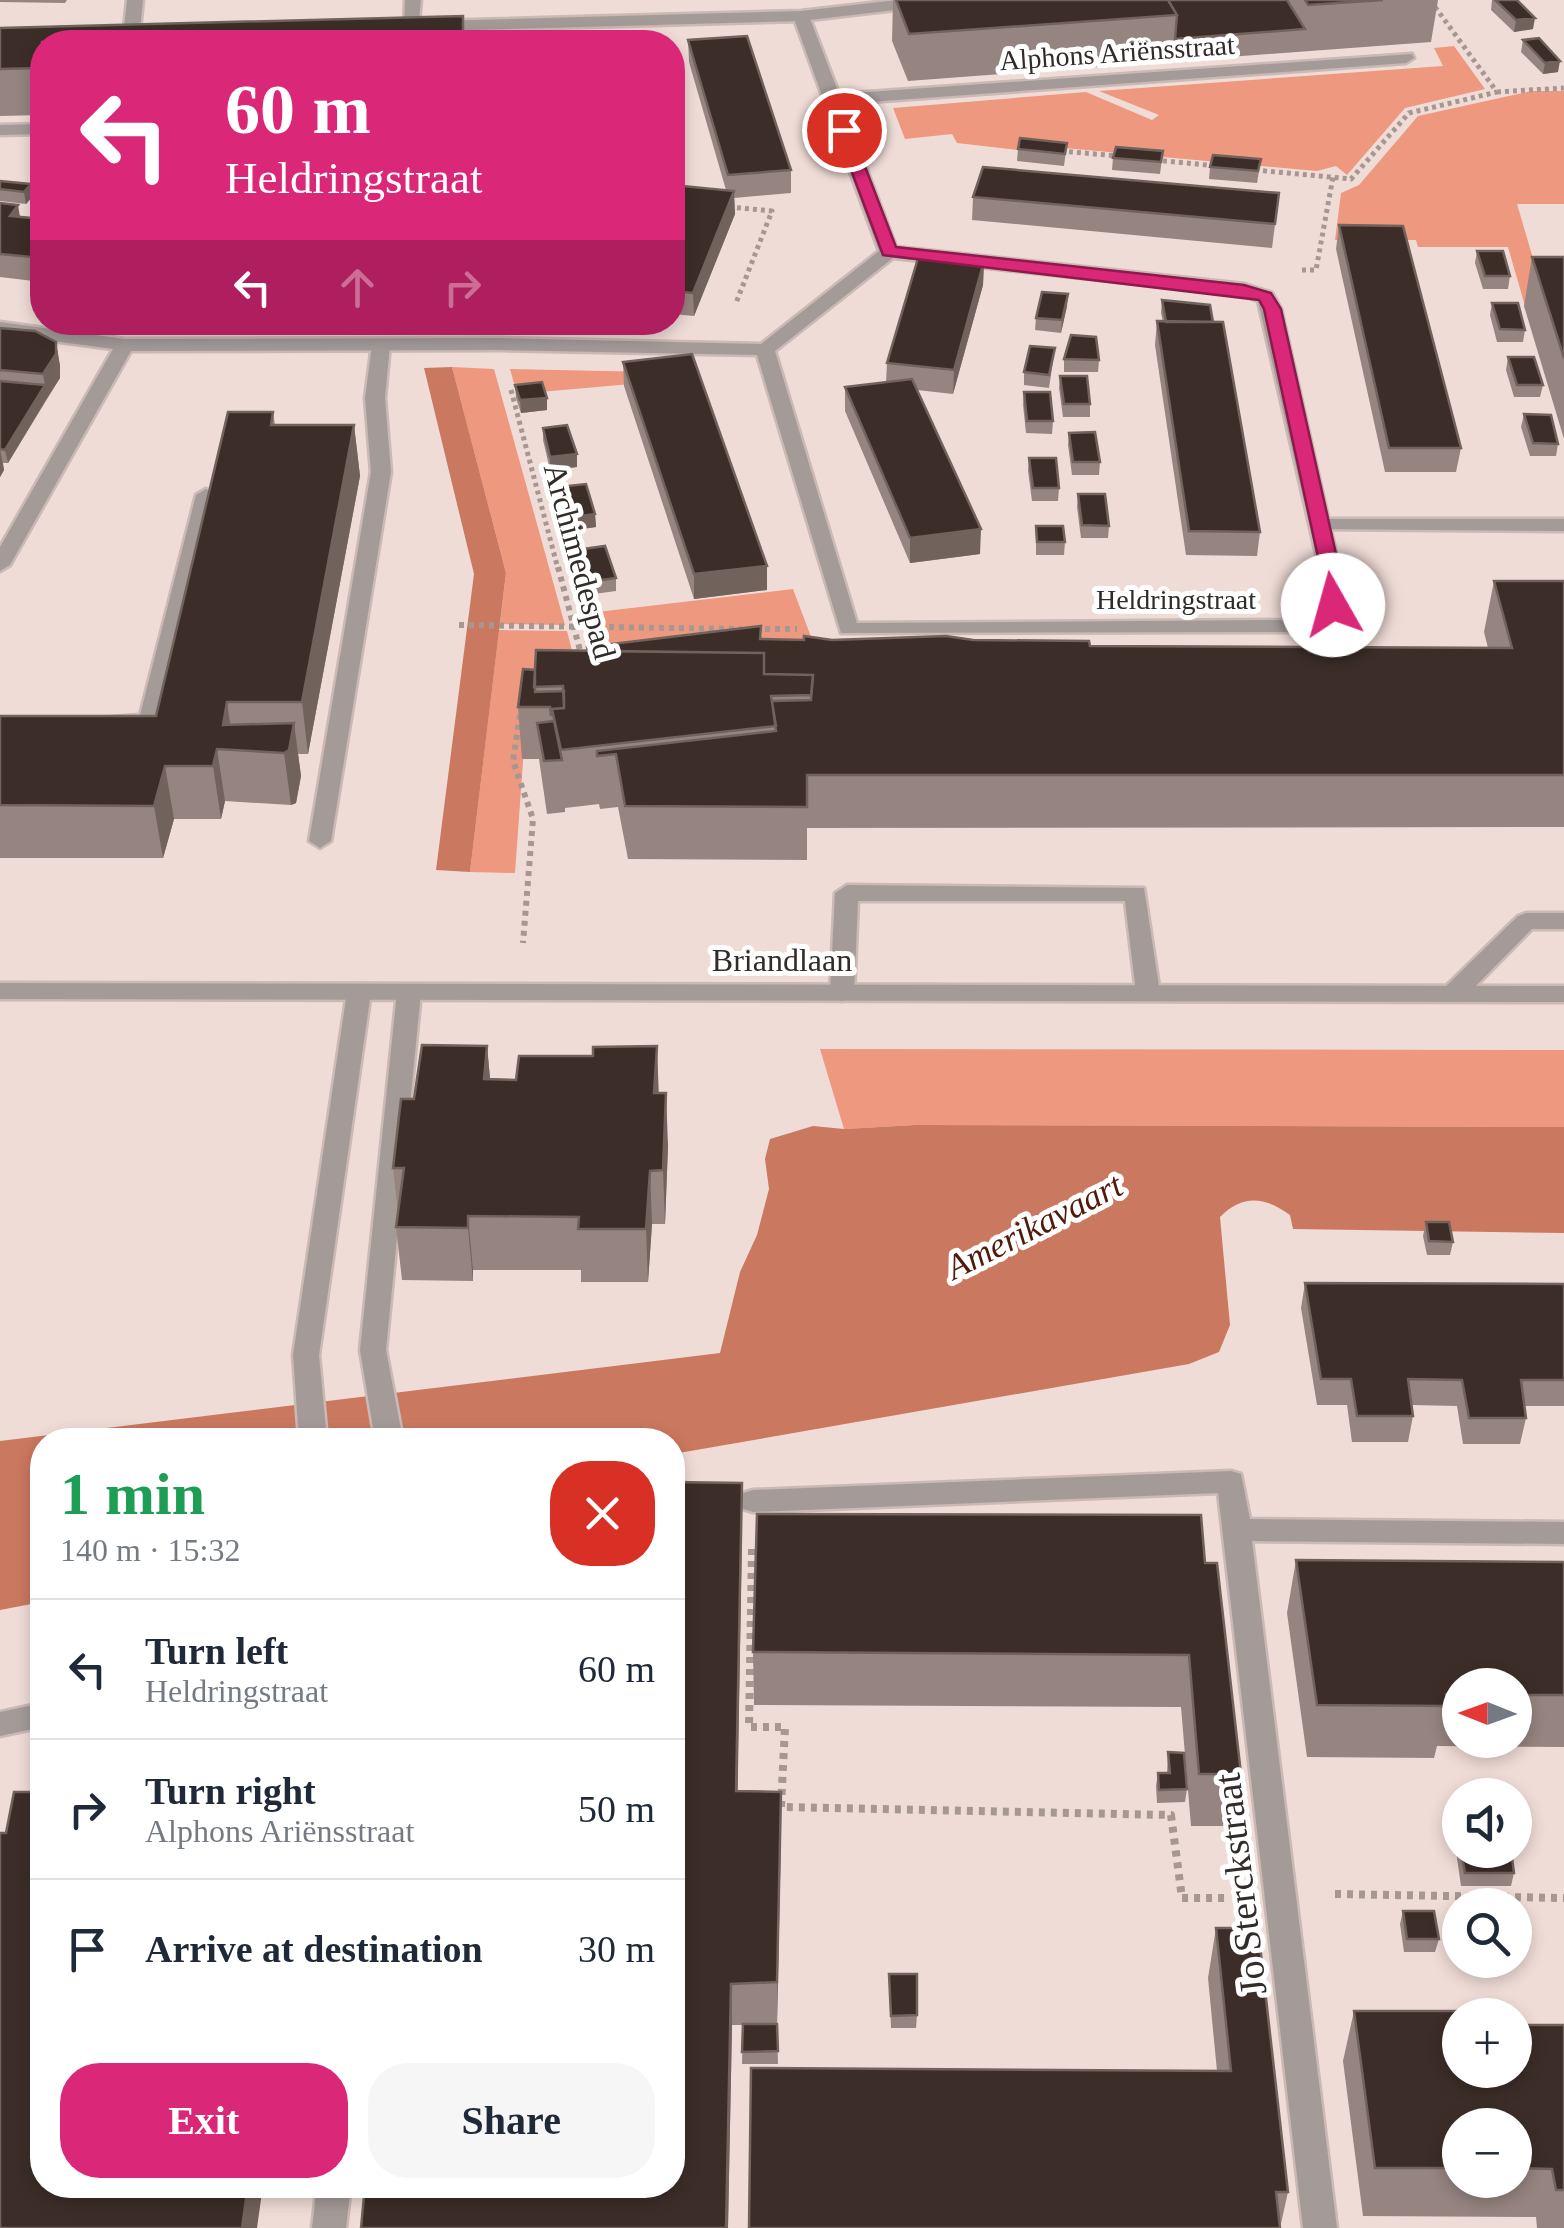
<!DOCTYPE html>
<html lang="en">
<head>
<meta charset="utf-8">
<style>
  body { margin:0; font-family:Georgia,serif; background:#f6f6f7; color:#1f2937; height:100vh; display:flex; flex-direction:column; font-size:38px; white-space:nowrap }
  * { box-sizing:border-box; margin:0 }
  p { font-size:32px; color:#747a83 }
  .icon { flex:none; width:55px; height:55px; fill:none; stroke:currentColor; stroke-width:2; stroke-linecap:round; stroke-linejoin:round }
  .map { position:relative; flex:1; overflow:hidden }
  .drawer { position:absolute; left:30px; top:1428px; width:655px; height:770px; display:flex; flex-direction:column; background:#fff; border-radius:40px; box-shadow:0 5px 15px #0003 }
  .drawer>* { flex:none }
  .hud { position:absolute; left:30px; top:30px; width:655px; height:305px; border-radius:40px; box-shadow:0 5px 15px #0003; background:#db2777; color:#fff; overflow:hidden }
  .needle { width:65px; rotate:271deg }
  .fabs { position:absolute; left:1442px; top:1668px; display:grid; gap:20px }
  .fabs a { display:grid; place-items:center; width:90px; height:90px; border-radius:50%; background:#fff; box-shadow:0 5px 15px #0003; font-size:50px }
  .pin { position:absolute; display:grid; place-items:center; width:85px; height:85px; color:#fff; margin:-42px; border:5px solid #fff; border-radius:50%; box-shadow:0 2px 10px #0007 }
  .me { position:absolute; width:110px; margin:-55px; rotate:353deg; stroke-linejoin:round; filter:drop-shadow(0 0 8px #0008) }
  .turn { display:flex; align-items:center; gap:35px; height:210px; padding:0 30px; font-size:45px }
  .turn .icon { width:130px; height:130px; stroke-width:2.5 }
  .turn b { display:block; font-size:70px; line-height:85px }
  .lanes { display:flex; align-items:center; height:95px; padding:0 30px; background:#0003; justify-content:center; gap:50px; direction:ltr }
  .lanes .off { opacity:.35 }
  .round { display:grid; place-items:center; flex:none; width:105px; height:105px; border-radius:40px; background:#f6f6f7 }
  .summary { display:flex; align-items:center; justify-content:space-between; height:170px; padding:0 30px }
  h1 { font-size:60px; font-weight:600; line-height:75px; color:#1e9e55 }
  .primary-button { display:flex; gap:20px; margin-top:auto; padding:20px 30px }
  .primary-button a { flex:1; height:115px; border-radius:40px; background:#db2777; color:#fff; font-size:40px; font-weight:600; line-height:115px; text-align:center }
  .primary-button a+a { background:#f6f6f7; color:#1f2937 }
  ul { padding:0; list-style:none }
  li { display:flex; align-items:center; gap:30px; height:140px; padding:0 30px; border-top:2px solid #e0e1e3 }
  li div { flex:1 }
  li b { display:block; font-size:38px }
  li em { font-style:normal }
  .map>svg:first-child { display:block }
</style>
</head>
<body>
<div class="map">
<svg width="1564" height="2228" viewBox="0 0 1564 2228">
  <rect width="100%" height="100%" fill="#f0dcd7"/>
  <path fill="#ed987f" d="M1454 46 1485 89 1405 108 1347 175 1336 166 1317 171 1021 144 1019 150 957 143 952 134 905 139 893 108 1086 92 1152 120 1159 115 1099 91 1443 66 1434 48Z
    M1532 91H1564V204H1517L1547 306H1525L1508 247H1418L1416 240H1335L1341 193 1359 185 1418 116Z
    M452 367 494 369 565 625 500 624 506 573Z
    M510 369 652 372 654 382 517 394Z
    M793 589 819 658 602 684 580 614Z
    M499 630 567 631 581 686 526 720 515 873 470 872Z
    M820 1049 1564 1050V1127L915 1125 844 1129Z"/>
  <path fill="#cb7860" d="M452 367 506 573 470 872 436 870 474 574 424 368Z
    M915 1125 1564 1127V1233L1293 1229 1290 1215C1265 1197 1243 1194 1220 1217L1230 1325 1219 1352 1189 1364 673 1454 672 1440H42V1602L0 1610V1441L720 1353 740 1272 757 1235 769 1189 765 1159 770 1139 813 1126 844 1129Z"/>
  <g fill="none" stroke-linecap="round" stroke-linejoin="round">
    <defs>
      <path id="service" d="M405 0H421L418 30 404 27Z
        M42 124V134L0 135V125Z
        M381 339 390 345 385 398 391 472 331 841 320 848 309 841 371 472 365 398 372 345Z
        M206 489 216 495 160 722 149 729 112 727 109 722 112 717 140 715 196 495Z
        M1320 519H1564V531L1313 529V521Z
        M847 885 1144 888 1160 993 1148 1001 1136 993 1125 901H858L854 993 842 1001 834 999 830 993 835 893Z
        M1526 913H1564V929H1532L1462 1000H1444L1441 994 1444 988 1518 916Z"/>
      <path id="pedestrian" d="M409 984 421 992 386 1350 403 1440H375L360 1350 397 992Z
        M317 2185H351L346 2228H312Z"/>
      <path id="minor" d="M127 0H143L139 38 133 42 123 38Z
        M795 13 809 16 839 94 1412 54 1414 58 1406 63 842 104 896 247 1244 284 1272 293 1281 309 1345 593 1332 619 1289 632 841 633 757 355 499 350 131 351 10 565 0 571V547L113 349 0 334V322L125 339 499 338 761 344 879 251 793 16ZM893 258 1242 295 1258 301 1325 593C1320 612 1307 617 1289 620L857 623 775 351Z
        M359 984 371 992 319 1355 327 1440H299L293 1355 347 992Z
        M1231 1471 1241 1474 1250 1519 1564 1522V1544L1252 1541 1337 2228H1303L1218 1493 753 1512 743 1509 739 1501 743 1493 753 1490Z
        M42 1703V1727L0 1736V1712Z"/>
      <path id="tertiary" d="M897 0H946L938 5 801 21 434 31 426 26 434 21 801 11Z
        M0 983 1564 986V1002L0 999Z"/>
    </defs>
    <use href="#service" stroke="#cab9b4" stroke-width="5"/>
    <use href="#pedestrian" stroke="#cab9b4" stroke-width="5"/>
    <use href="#minor" stroke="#cab9b4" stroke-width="5"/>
    <use href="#tertiary" stroke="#cab9b4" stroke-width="5"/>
    <path stroke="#a69793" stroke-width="5" stroke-dasharray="4 4" stroke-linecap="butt" d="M1497 92 1564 88
      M1061 151 1118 156
      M1155 160 1217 166
      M1255 170 1351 179 1409 113 1497 92 1430 0
      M729 207 772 211 736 303
      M1302 270H1316L1333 177
      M511 390 558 569"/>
    <path stroke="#a69793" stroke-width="6" stroke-dasharray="5 5" stroke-linecap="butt" d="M558 567 582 658
      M459 625 742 629
      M755 629H797
      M520 715 513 761 533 819 523 943"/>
    <path stroke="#a69793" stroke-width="8" stroke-dasharray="6 6" stroke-linecap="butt" d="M752 1549 749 1727H785L781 1807 1171 1815 1182 1898H1228
      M1335 1894 1564 1898"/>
    <use href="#service" fill="#a49b99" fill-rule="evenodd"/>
    <use href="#pedestrian" fill="#a49b99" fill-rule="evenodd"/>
    <use href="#minor" fill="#a49b99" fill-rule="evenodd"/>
    <use href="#tertiary" fill="#a49b99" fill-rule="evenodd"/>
  </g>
  <path fill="#968480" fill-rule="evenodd" d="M0 0H67L65 3 0 2Z
    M893 0H1438L1431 42 908 81 892 41Z
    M1492 0H1517L1533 29 1514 32 1491 10Z
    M463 16 465 42H42V115L0 116V28Z
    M688 40 791 170V193L734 198 735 214 694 316 672 314V185L726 190 689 62Z
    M1523 40 1558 72 1543 74 1521 52Z
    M1067 143 1064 166 1017 161 1018 149Z
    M1163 151 1160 174 1112 170 1113 158Z
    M1261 159 1257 183 1209 179 1210 167Z
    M0 181 31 184 33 196 26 204 0 201Z
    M1279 193 1272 248 972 220 973 197Z
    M0 203 20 217 42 219V282L0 277Z
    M1339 225 1461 448 1456 472H1385L1336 249Z
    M1477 251 1510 276 1508 289H1483L1475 263Z
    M1532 257H1564V439L1524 306Z
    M984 261 983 285 953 394 917 390 980 554 910 563 845 411V387L886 382 887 363Z
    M1162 300 1260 532 1257 556 1186 555 1155 345 1157 321 1163 322 1161 313Z
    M1492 303 1525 330 1523 342H1497L1490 315Z
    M1067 306 1061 333 1035 330 1036 318Z
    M0 328 56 342 60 366V378L8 463H3L4 470 0 477Z
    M1055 348 1049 388 1024 385V372Z
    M1508 357 1543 385 1540 397H1514L1506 370Z
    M1064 359 1099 360 1098 372H1064Z
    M623 362 767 590 694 599 624 386Z
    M1060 376 1090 404V417H1063L1059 388Z
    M515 385 547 410 521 413 516 398Z
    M1024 392 1053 421 1052 434 1026 433 1023 405Z
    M273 412 275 425H354L360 476 308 754H298L301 776 296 803 291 805 225 801 221 819H174L163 858H0V716H156Z
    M1524 414 1558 444 1556 456H1530L1521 427Z
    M543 428 577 467 550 470 543 440Z
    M1069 433 1100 462 1099 475H1072L1068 445Z
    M1029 458 1059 488 1058 501H1032L1028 471Z
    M558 487 595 514 596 527 568 531 559 500Z
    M1078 494 1109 526 1108 538H1081L1077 507Z
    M1036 526 1065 542 1064 555H1036Z
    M576 550 616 578V591L587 595 577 563Z
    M1494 581H1564V827L807 828V860L628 859 618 807 600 809 599 804 565 808V812L547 814 539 759H522L518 707 535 670 587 651 761 639 973 640 1090 646 1488 648 1484 632Z
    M487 1046 490 1079 516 1080 593 1056 657 1046 658 1093 668 1146 665 1224H652L648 1282H581V1270H473V1281L402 1280 396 1227 398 1213 393 1168 414 1099Z
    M1426 1222 1453 1242 1450 1255H1427L1423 1236Z
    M1305 1283 1564 1284V1406H1524L1526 1418 1520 1444H1463L1457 1406 1412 1405 1413 1416 1408 1442H1352L1347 1405H1317L1301 1308Z
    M742 1483 737 1791 781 1792 777 2024 778 2064H742L743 2025H732L728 2228H361Z
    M1296 1560 1564 1562V1747L1437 1746 1434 1758 1307 1757 1287 1613ZM1460 1685H1515V1740H1460Z
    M1205 1563 1241 1774 1232 1826H1191L1181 1707 754 1705 753 1652Z
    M1168 1752 1187 1789 1185 1802 1157 1803 1156 1786 1158 1773H1167Z
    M1458 1831H1460V1850H1511L1514 1873 1511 1886H1461L1455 1844Z
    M1403 1911 1439 1939 1435 1952H1404L1400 1924Z
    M1216 1928 1288 2192 1280 2228 1217 2071 1208 1978Z
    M889 1974 917 2015 916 2028H891Z
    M1354 2011 1460 2070 1564 2025V2228H1537L1536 2217 1363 2216 1343 2061ZM1460 2125H1515V2180H1460Z"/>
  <path fill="#72625c" d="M1535 18 1533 29 1514 32 1516 20Z
    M1560 61 1558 72 1543 74 1545 63Z
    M31 184 33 196 26 204 24 192Z
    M734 191 735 214 694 316 693 293Z
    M18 205 22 229 10 216Z
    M984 261 983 285 953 394 954 370Z
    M1068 294 1067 306 1061 333 1062 320Z
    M56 342 60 366V378L47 398 43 374Z
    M45 385 47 398 8 463 5 450Z
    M547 398V410L521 413 520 400Z
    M354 425 360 476 308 754 302 702Z
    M0 449 4 470 0 477Z
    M577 454V467L550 470V457Z
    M595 514 596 527 568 531 567 518Z
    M981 529 980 554 910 563V538Z
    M767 566V590L694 599V574Z
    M227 702 234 750 223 725Z
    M294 723 301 776 296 803 291 805 284 753Z
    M217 749 225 801 221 819 213 766Z
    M165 766 174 819 163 858 154 806Z
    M487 1046 492 1099 484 1079Z
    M657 1046 659 1100 654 1093Z
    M666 1093 668 1146 665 1224 663 1170Z
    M650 1171 652 1224 648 1282 646 1229Z
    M468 1216 473 1270V1281L468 1228Z
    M742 1483V1526L737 1834 736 1791Z
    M781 1792V1834L777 2024V1982Z
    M731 1984 732 2025 728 2228H726Z
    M248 2185H263L257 2228H242Z"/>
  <path fill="#3c2d28" stroke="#72625c" stroke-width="2.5" d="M896 0H1168L1177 15 909 34Z
    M1168 0H1287L1305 29 1175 39 1177 15Z
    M1305 0H1383L1308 5Z
    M1495 0H1517L1535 18 1516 20Z
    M463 16V42H42V68L0 69V28Z
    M747 36 791 170 728 175 688 40Z
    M1539 38 1560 61 1545 63 1523 40Z
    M1020 138 1067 143 1065 154 1018 149Z
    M1116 147 1163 151 1161 162 1113 158Z
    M1213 155 1261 159 1258 171 1210 167Z
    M983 167 1279 193 1275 224 973 197Z
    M0 181 31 184 24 192 0 189Z
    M672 185 734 191 693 293 672 291Z
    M0 203 18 205 10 216 42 219V258L0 254Z
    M1339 225 1403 226 1461 448H1389Z
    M1477 251H1503L1510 276H1485Z
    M919 255 984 261 954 370 887 363Z
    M1532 257H1564V358Z
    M1042 292 1068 294 1062 320 1036 318Z
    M1162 300 1210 305 1213 322H1166Z
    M1492 303H1518L1525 330 1500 329Z
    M1157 321 1223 322 1260 532 1189 531Z
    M0 328 35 331 56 342V354L43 374 0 370Z
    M1071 335 1096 337 1099 360 1064 359Z
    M1030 346 1055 348 1049 375 1024 372Z
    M692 354 767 566 694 574 623 362Z
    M1508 357H1534L1543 385H1517Z
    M1060 376H1087L1090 404H1064Z
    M912 379 981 529 910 538 845 387Z
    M0 381 45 385 5 450 0 449Z
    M542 382 547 398 520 400 515 385Z
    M1024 392H1050L1053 421H1027Z
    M228 412H273L271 425H354L302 702H227L223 725 294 723 289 750 284 753 217 749 213 766H165L154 806 0 805V716H156Z
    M1524 414 1551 415 1558 444 1533 443Z
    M567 425 577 454 550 457 543 428Z
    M1095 432 1100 462H1073L1069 433Z
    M1029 458H1056L1059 488H1033Z
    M586 484 595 514 567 518 558 487Z
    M1078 494H1105L1109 526 1082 525Z
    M1036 526H1063L1065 542H1037Z
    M605 546 616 578 586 582 576 550Z
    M1494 581H1564V775H807V807L625 806 616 754 597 756V751L776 731 772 701 811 700 813 675 764 674V653L588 651 587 647 761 626 760 639 804 640V636L832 640 946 636 973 640 1089 641 1090 646 1512 648Z
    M536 650 764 653V674L813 675 811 695 771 696 776 726 561 750 552 709 564 708 563 686 534 687Z
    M523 669 535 670V692L564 691V708L552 709V715H551L550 707H518Z
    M554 721 562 760 544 761 537 723Z
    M422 1045 487 1046 484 1079 516 1080 519 1056H593V1047L657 1046 654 1093H666L663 1170 650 1171 646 1229H578L579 1217 468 1216V1228L396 1227 404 1168H393L401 1099H414Z
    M1426 1222H1449L1453 1242 1429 1241Z
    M1305 1283 1564 1284V1380H1521L1526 1418H1469L1462 1380 1408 1379 1413 1416H1357L1351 1379H1321Z
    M672 1482 742 1483 736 1791 781 1792 777 1982 731 1984 726 2228H361L365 2185H672Z
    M757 1514 1201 1515 1205 1563H1217L1241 1774H1199L1189 1655 753 1652Z
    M1296 1560 1564 1562V1695H1515V1685H1460V1694H1446L1447 1706 1317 1705Z
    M1168 1752 1184 1753 1187 1789 1159 1790 1158 1773H1170Z
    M14 1792H42V2185H248L242 2228H0V1833H6Z
    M1461 1850H1511L1514 1873H1465Z
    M1403 1911H1434L1439 1939H1407Z
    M1216 1928H1258L1288 2192H1276L1280 2228H749L751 2068 1231 2071Z
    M889 1974H917V2015L891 2016Z
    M1354 2011H1498L1499 2015H1460V2070H1515V2025H1564V2190H1556L1552 2169 1515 2168V2125H1460V2168H1375Z
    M743 2024H777L778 2051 742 2052Z"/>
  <path fill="#db2777" stroke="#8e194d" stroke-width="2.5" d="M844 126 851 130 896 247 1244 285 1271 293 1281 309 1345 594 1340 609H1326L1323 605 1326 594 1264 309 1259 300 883 255 836 130Z"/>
  <g text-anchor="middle" stroke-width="10" stroke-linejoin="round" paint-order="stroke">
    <g font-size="28" fill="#332b29" stroke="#fff">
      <text transform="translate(1117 52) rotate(-4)" y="10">Alphons Ariënsstraat</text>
      <text x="1176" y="609">Heldringstraat</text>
    </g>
    <g font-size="32" fill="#332b29" stroke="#fff">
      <text transform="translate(580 561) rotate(75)" y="11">Archimedespad</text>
      <text x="782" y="971">Briandlaan</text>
    </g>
    <g font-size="35" font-style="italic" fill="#501b0b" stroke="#fff">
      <text transform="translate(1034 1226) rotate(-27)" y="12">Amerikavaart</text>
    </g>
    <g font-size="38" fill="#332b29" stroke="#fff">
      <text transform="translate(1240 1884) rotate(-97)" y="13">Jo Sterckstraat</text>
    </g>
  </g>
</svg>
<div class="fabs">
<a><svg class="needle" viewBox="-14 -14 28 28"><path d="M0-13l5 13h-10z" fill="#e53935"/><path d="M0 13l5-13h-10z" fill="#747a83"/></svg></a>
<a><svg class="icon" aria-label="sound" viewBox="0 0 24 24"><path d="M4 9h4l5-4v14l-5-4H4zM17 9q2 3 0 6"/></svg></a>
<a><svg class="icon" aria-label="search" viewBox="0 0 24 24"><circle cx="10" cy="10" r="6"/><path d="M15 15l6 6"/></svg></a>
<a>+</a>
<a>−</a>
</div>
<div class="pin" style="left:844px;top:130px;background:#d93025"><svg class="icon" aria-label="arrive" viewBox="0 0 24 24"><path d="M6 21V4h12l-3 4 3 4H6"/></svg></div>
<svg class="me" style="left:1333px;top:605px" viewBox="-20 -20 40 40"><circle r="19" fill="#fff"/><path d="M0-13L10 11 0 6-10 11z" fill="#db2777"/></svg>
<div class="hud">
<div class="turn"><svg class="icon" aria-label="left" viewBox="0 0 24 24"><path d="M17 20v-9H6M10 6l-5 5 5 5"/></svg><div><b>60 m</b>Heldringstraat</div></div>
<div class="lanes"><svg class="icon" aria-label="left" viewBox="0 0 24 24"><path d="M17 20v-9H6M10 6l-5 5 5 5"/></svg><svg class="icon off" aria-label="ahead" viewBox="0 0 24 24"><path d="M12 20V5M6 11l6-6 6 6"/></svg><svg class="icon off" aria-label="right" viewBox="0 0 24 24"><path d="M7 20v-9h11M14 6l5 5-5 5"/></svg></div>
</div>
<section class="drawer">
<div class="summary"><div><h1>1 min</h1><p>140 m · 15:32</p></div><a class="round" style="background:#d93025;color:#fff"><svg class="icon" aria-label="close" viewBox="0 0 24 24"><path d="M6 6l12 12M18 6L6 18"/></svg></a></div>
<ul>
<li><svg class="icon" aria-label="left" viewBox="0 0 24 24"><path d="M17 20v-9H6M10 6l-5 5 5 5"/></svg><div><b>Turn left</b><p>Heldringstraat</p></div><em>60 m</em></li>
<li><svg class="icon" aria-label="right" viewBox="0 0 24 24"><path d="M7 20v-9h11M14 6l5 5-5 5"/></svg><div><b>Turn right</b><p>Alphons Ariënsstraat</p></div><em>50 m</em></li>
<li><svg class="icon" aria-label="arrive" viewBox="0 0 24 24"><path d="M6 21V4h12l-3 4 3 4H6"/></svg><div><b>Arrive at destination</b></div><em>30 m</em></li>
</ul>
<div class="primary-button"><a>Exit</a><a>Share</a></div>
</section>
</div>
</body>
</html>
